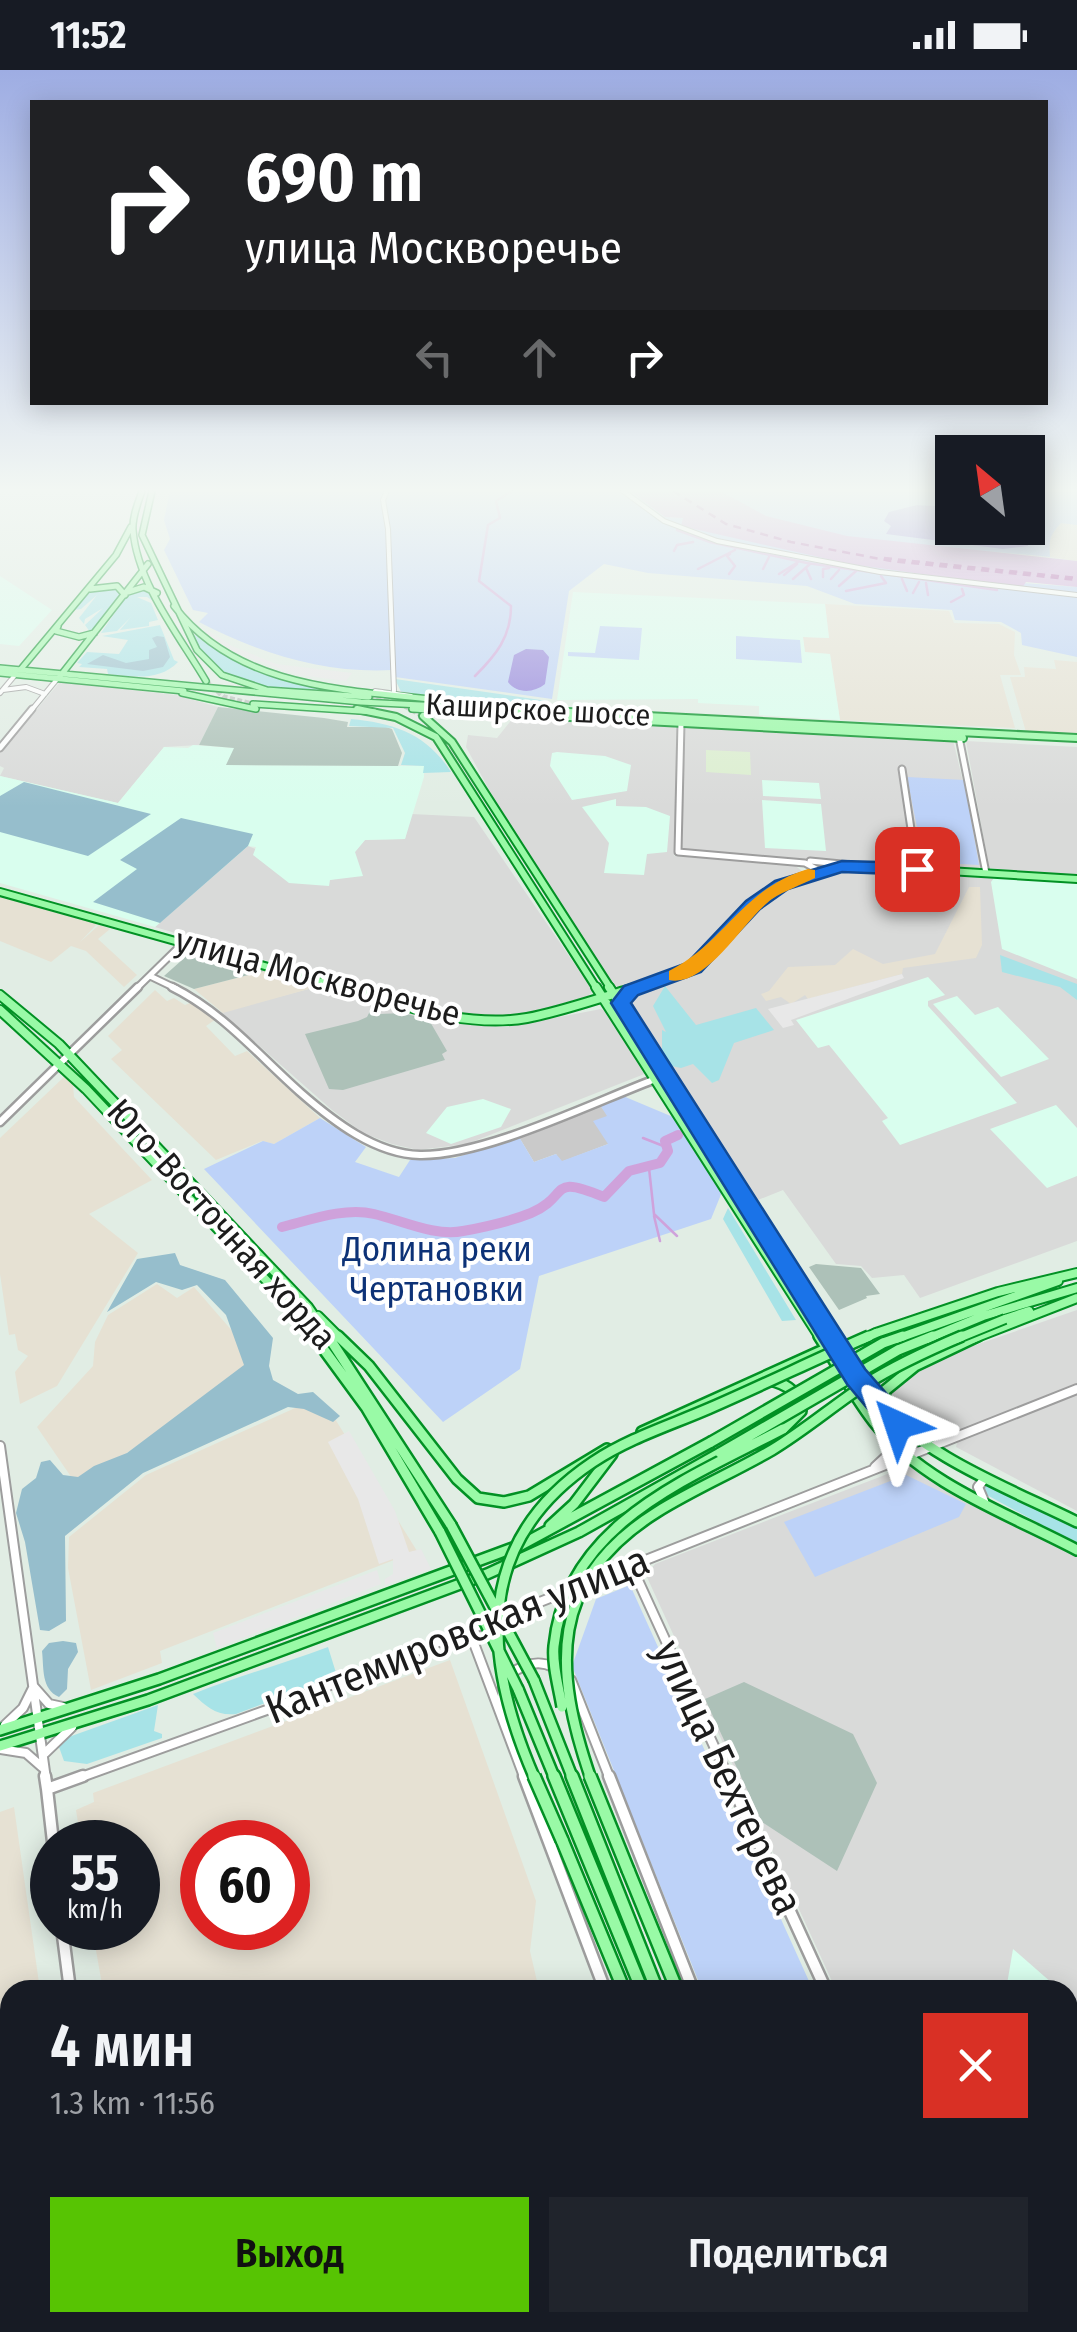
<!DOCTYPE html>
<html lang="ru">
<head>
<meta charset="utf-8">
<style>
  body { margin:0; font-family:"Fira Sans Condensed",sans-serif; background:#20242c; color:#f1f3f6; height:100vh; display:flex; flex-direction:column; font-size:38px; white-space:nowrap }
  * { box-sizing:border-box; margin:0 }
  p { font-size:32px; color:#9ea1a6 }
  .icon { flex:none; width:55px; height:55px; fill:none; stroke:currentColor; stroke-width:2; stroke-linecap:round; stroke-linejoin:round }
  .map { position:relative; flex:1; overflow:hidden }
  .panel { position:absolute; left:0px; top:1910px; width:1078px; height:352px; display:flex; flex-direction:column; background:#171b24; border-radius:30px 30px 0 0; box-shadow:0 5px 25px #0003 }
  .panel>* { flex:none }
  .banner { position:absolute; left:30px; top:30px; width:1018px; height:305px; border-radius:0px; box-shadow:0 5px 25px #0003; background:#202124; color:#fff; overflow:hidden }
  .needle { width:65px; rotate:331deg }
  .tools { position:absolute; left:935px; top:365px; display:grid; gap:20px }
  .tools a { display:grid; place-items:center; width:110px; height:110px; border-radius:0px; background:#171b24; box-shadow:0 5px 25px #0003; font-size:50px }
  .speed { position:absolute; left:30px; top:1750px; display:flex; gap:20px; font-size:50px; font-weight:700; text-align:center }
  .speed>* { display:grid; place-content:center; width:130px; height:130px; border-radius:50%; background:#171b24; box-shadow:0 5px 25px #0003; line-height:1 }
  .speed small { font-size:25px; font-weight:400 }
  .speed .limit { border:15px solid #d22; background:#fff; color:#111 }
  .pin { position:absolute; display:grid; place-items:center; width:85px; height:85px; color:#fff; margin:-42px; border-radius:20px; box-shadow:0 5px 15px #0006 }
  .me { position:absolute; width:110px; margin:-55px; rotate:318deg; stroke-linejoin:round; filter:drop-shadow(0 0 8px #0008) }
  .turn { display:flex; align-items:center; gap:35px; height:210px; padding:0 50px; font-size:45px }
  .turn .icon { width:130px; height:130px; stroke-width:2.5 }
  .turn b { display:block; font-size:70px; line-height:85px }
  .lanes { display:flex; align-items:center; height:95px; padding:0 50px; background:#0003; justify-content:center; gap:50px; direction:ltr }
  .lanes .off { opacity:.35 }
  .round { display:grid; place-items:center; flex:none; width:105px; height:105px; border-radius:0px; background:#20242c }
  .summary { display:flex; align-items:center; justify-content:space-between; height:170px; padding:0 50px }
  h1 { font-size:60px; font-weight:600; line-height:75px }
  .button { display:flex; gap:20px; margin-top:auto; padding:20px 50px }
  .button a { flex:1; height:115px; border-radius:0px; background:#57c403; color:#111; font-size:40px; font-weight:600; line-height:115px; text-align:center }
  .button a+a { background:#20242c; color:#f1f3f6 }
  .status { display:flex; justify-content:space-between; align-items:center; height:70px; padding:0 50px; background:#171b24; direction:ltr }
  .status svg { height:28px; fill:currentColor }
  .map>svg:first-child { display:block }
</style>
</head>
<body>
<div class="status"><b>11:52</b><svg viewBox="0 0 49 12"><path d="M0 12V9h3v3zM5 12V6h3v6zM10 12V3h3v9zM15 12V0h3v12zM26 1h20v11H26zM47 4h2v5h-2z"/></svg></div>
<div class="map">
<svg width="1077" height="2262" viewBox="0 0 1077 2262">
  <rect width="100%" height="100%" fill="#e1ede4"/>
  <path fill="#d9dad9" d="M60 612 176 625 218 637 199 675 164 677 118 733 0 706 4 698 0 696V682Z
    M513 648 672 656 678 660 674 786 793 794 802 801 748 835 691 895 621 918 611 915 493 727 466 677 468 665 497 668Z
    M690 657 953 670 983 795 977 799 682 782 678 777 684 659Z
    M966 671 1077 677V806L989 798Z
    M411 744 474 747 593 921 586 928 517 946 486 947 432 940 155 857 248 776 330 810 361 803 354 783 365 770 405 769Z
    M861 800 1077 814V1171L920 1228 904 1205 872 1208 861 1196 836 1194 783 1120 753 1132 627 935 632 928 696 905 774 824 805 810Z
    M316 917 438 951 480 956 507 957 601 939 611 944 647 1003 467 1074 418 1080 392 1074 363 1063 332 1040 221 942Z
    M1077 1240V1316L950 1367 921 1363 893 1339 887 1319 899 1309 970 1277Z
    M1077 1323V1441L956 1377 958 1370Z
    M908 1396 917 1398 1077 1487V2262H991L987 2253 1068 2252V1920H836L646 1505 655 1494Z"/>
  <path fill="#dceed0" d="M706 680 750 682 751 705 706 702Z"/>
  <path fill="#e6e1d3" fill-rule="evenodd" d="M1061 453 1077 455V491L1050 487 1047 471Z
    M825 534 949 541 954 553 999 554 1015 562 1014 585 1021 605H1000L1015 658 840 650 830 584 805 583 803 567 829 568Z
    M1054 590 1077 592V664L1026 662 1010 607H1025L1024 597 1056 599Z
    M969 817H980L982 875 976 888 903 898 902 904 808 929 805 925 791 934 781 927 766 931 761 924 769 921 788 897 835 895 853 879 883 894 935 884Z
    M0 827 97 854 80 872 99 855 110 859 98 869 137 905 124 917 86 881 71 876 51 892 0 871Z
    M264 901 316 917 223 943 194 919Z
    M155 920 167 931 174 928 185 935 195 931 216 949 206 956 235 986 247 981 320 1048 274 1074 262 1071 216 1090 111 989 122 980 108 966Z
    M65 1006 73 1015 74 1027 152 1110 89 1144 138 1183 57 1316 20 1334 15 1302 28 1286 18 1280 15 1264 9 1265 0 1204V1068Z
    M157 1214 177 1228 194 1217 247 1278V1299L78 1417 37 1357 93 1296 95 1272 108 1245Z
    M304 1334 327 1336 417 1481 160 1581 162 1593 91 1620 68 1498 69 1467 146 1405Z
    M450 1590 536 1831 530 1881 539 1920H103L92 1858H138V1772H81L76 1740 94 1732 93 1723ZM202 1772H288V1858H202Z
    M14 1737 40 1920H10V2252L86 2253 88 2262H0V1742Z
    M180 2253 661 2252V2253L660 2262H174L181 2258Z"/>
  <path fill="#d9feee" d="M0 506 52 540 19 576 0 574Z
    M573 522 825 534 829 568 803 567 805 582 830 584 840 650 759 645V636L698 633V629L557 630Z
    M193 675 235 678 227 695 424 696V707L405 769 365 770 355 782 363 806 330 810 329 816 289 813 253 785 256 777 248 776 155 857 0 813V706L118 733 164 677 188 678Z
    M557 682 605 686 631 695 627 721 572 730 550 696 552 683Z
    M762 710 819 713 821 729 763 726Z
    M616 729V736L646 737 670 746 667 782 647 784 644 805 604 803 609 773 582 737Z
    M762 730 821 734 826 781 765 778Z
    M994 808 1077 814V909L1002 879 991 812Z
    M928 907 945 925 928 931V936L1017 1033 900 1075 882 1051 888 1048 829 975 818 978 796 950Z
    M957 926 975 945 998 937 1049 989 1001 1007 933 934Z
    M483 1029 511 1039 501 1057 451 1074 426 1063 447 1037Z
    M1056 1035 1077 1058V1106L1047 1118 990 1059Z
    M1013 1879 1060 1920H1006Z
    M1068 1926 1077 1932V2096L1069 2103Z
    M1077 2136V2262H996L992 2253 1068 2252V2142Z"/>
  <path fill="#cacaca" d="M600 1035 608 1046V1074L561 1092 556 1084 534 1092 519 1067Z"/>
  <path fill="#adc1b8" d="M218 637 324 648 348 652 347 657H386L392 659 402 683 398 696 226 695 234 678 199 675Z
    M191 882 264 901 194 919 164 906Z
    M372 937 380 944 403 943 429 950 447 981 442 984 445 990 343 1020 329 1019 305 964 358 951 367 947Z
    M816 1194 861 1198 880 1224 866 1226 867 1228 839 1240 809 1197Z
    M744 1612 853 1664 877 1713 837 1801 762 1752 705 1629Z"/>
  <path fill="#a7e3e7" d="M115 517 122 524 90 562 85 555 103 538 85 549 84 554 79 548 97 525 81 539 73 540 89 522Z
    M148 519 159 535 147 527H137L151 533 158 550 149 552V556L120 560 131 547 117 561 101 563 128 524Z
    M160 555 174 590 178 592C160 611 133 607 108 604L107 599 79 597 82 594 77 593 87 582 119 584 128 570 102 566Z
    M191 562C262 619 364 620 451 632L255 616 221 603 204 587Z
    M395 609 548 631 549 633 544 636 488 634 401 622Z
    M351 649C394 653 427 664 451 702L423 703 424 696 401 695 405 683 393 658 349 656Z
    M1000 885 1077 914V930L1060 917 1002 902Z
    M665 916 696 955 756 938 774 960 734 973 719 1010 712 1013 693 994 681 998 667 995 662 989V960L666 962 653 936Z
    M728 1138 796 1250 782 1251 723 1149Z
    M988 1411 1077 1457V1474L985 1424 981 1416Z
    M328 1577 337 1606 236 1644C216 1646 207 1637 193 1624 238 1606 283 1594 328 1577Z
    M158 1635 154 1661 162 1664V1668L87 1694 64 1691 59 1677 66 1668Z"/>
  <path fill="#96becc" d="M157 566 164 567 170 587 163 597 143 601 87 594 103 585 126 593 149 589V580L157 577 152 568Z
    M24 712 151 744 88 786 0 762V726Z
    M181 748 253 764 248 776 160 853 93 832 137 799 120 790Z
    M175 1183 180 1195 225 1210 273 1268 269 1296 273 1310 298 1324 313 1322 340 1346 333 1352 304 1339 288 1337 143 1403 65 1466 66 1551 49 1561 40 1560 25 1472 16 1443 22 1419 36 1408 41 1392 50 1390 63 1405 78 1407 94 1396 127 1383 244 1295 226 1245 197 1215 182 1220 156 1212 107 1242 137 1189Z
    M63 1571 76 1573 78 1582 68 1599 67 1619 59 1627C41 1619 44 1598 42 1581L49 1573Z"/>
  <path fill="#bdd2f8" d="M170 421H630L665 447 683 448 682 456 1023 513 1077 517V587L1022 575 1021 563 1001 552 955 550 952 540 855 534 807 516 648 503 604 494 569 521 552 629 395 607 393 600C326 604 258 583 199 552L208 543 193 540 164 480 170 469 164 450Z
    M720 421H952V458H1028V421H1077V455L1061 453C1049 466 1049 470 1050 487 959 477 836 476 752 441 740 436 731 427 720 421Z
    M600 556 642 558 639 590 568 586V582L595 583Z
    M736 566 800 570 802 593 736 589Z
    M907 707 964 710 979 795 924 792Z
    M623 1026 673 1047 722 1122 711 1149 539 1206 520 1299 443 1352 204 1099 263 1071 274 1074 320 1048 366 1077 355 1092 399 1107 410 1090 455 1088 519 1067 534 1092 556 1084 562 1091 608 1074 593 1051 607 1046 600 1035Z
    M906 1405 966 1434 959 1447 815 1507 784 1452Z
    M630 1515 813 1920H702L572 1596 596 1529Z
    M835 2253H959L963 2262H839Z"/>
  <path fill="#907fdc" d="M917 435 952 437V458H1028V451V476L1003 479 886 464 891 456 884 451 889 442Z
    M526 579 543 580 549 587 545 614C534 623 517 624 508 612L514 585Z"/>
  <path fill="#e8e8e8" d="M209 561 232 576 276 594 352 603 346 611 297 605 233 582 203 562Z
    M902 904 904 908 791 950 794 955 783 958 768 939Z
    M349 1361 395 1441 409 1482 421 1479 431 1499 385 1515V1509L393 1504V1489L379 1494 358 1429 328 1372Z
    M377 1500 381 1514 217 1578 213 1563Z"/>
  <path fill="#cfa2db" d="M630 421H720L766 446 847 466 1077 491V517L1026 512 1022 518 850 494 681 456 683 448 665 447Z"/>
  <g fill="none" stroke-linecap="round" stroke-linejoin="round">
    <path stroke="#cfa2db" stroke-width="2.5" d="M677 460 710 472 807 493 997 520
      M674 481 677 475 693 472
      M806 498 811 509
      M698 499 735 480
      M763 499 769 487
      M729 504 735 496 727 486 730 484
      M779 504 798 492
      M784 505 797 494
      M823 507V499L829 498
      M793 509 810 494
      M831 509 839 500
      M902 509 907 521
      M926 513 928 525
      M839 516 856 501
      M846 521 886 513 881 506
      M913 523 919 512
      M951 532 964 525 962 519
      M475 606C496 585 511 567 511 536L479 511 488 455 500 448 496 431 512 421
      M643 1068 666 1077
      M649 1098 654 1144 677 1166
      M654 1146 660 1171"/>
    <path stroke="#cfa2db" stroke-width="10" d="M282 1157C310 1150 345 1137 374 1144 401 1150 435 1167 463 1161 485 1157 511 1151 531 1143 571 1126 547 1103 604 1127L629 1101 660 1093 668 1081 665 1071 678 1065"/>
    <path stroke="#a94aa3" stroke-width="2.5" stroke-dasharray="8 6" stroke-linecap="butt" d="M673 421 726 454 791 472 891 491 1077 510
      M884 488 1077 508"/>
    <path stroke="#bac3bc" stroke-width="5" stroke-dasharray="5 2.5" stroke-linecap="butt" d="M206 611 224 627 253 634
      M369 627 395 631 416 642"/>
    <path stroke="#bac3bc" stroke-width="6" stroke-dasharray="6 2.5" stroke-linecap="butt" d="M411 639 423 646"/>
    <defs>
      <path id="minor-far4" d="M387 421 383 430 388 459 394 621
        M623 421 664 451 717 471 880 502 1077 525
        M3 620 26 617 45 624
        M375 621 411 626
        M0 623 16 604
        M30 642 58 608"/>
      <path id="minor-far3" d="M681 653 678 782 805 793 820 801
        M959 667 986 803
        M0 678 32 639
        M902 699 917 799
        M810 791 852 795
        M150 906 177 919
        M136 919 184 872"/>
      <path id="minor-far2" d="M172 917C223 942 259 986 301 1023 333 1051 375 1084 420 1085 485 1086 594 1032 658 1008
        M0 1052 138 917"/>
      <path id="minor-far1" d="M0 1376 46 1709
        M875 1397 889 1384 884 1368
        M984 1431 978 1417 985 1408
        M631 1495 729 1709
        M469 1560 525 1709
        M509 1605C530 1589 548 1589 567 1607
        M571 1610 610 1709
        M34 1617 49 1634 63 1637
        M501 1643 503 1616
        M5 1655 23 1638 33 1618
        M0 1679 26 1683 42 1697
        M45 1683 72 1657
        M76 1709 275 1637 1077 1319"/>
      <path id="minor" d="M45 1706 47 1719
        M524 1706 605 1920
        M609 1706 693 1920
        M728 1706 826 1920
        M47 1719 83 1706
        M47 1719 53 1772
        M62 1858 70 1920
        M117 2252 118 2262
        M728 2252 732 2262
        M822 2252 826 2262
        M977 2252 981 2262
        M697 2262 704 2252"/>
      <path id="major-far4" d="M142 421C138 433 132 447 133 460 137 513 180 567 206 611
        M152 421 142 465 197 580 222 605 267 620
        M90 519 117 516 125 525
        M128 522 144 517 157 523
        M174 536C239 621 352 620 449 631
        M58 556 56 561 79 567 94 563
        M0 598 361 632 560 642
        M21 599 116 485 131 457
        M0 603 184 621
        M61 605 148 494
        M266 620 369 627
        M182 623 256 639
        M253 634 375 642
        M412 639 469 642"/>
      <path id="major-far3" d="M357 639 396 647 436 667 597 919
        M421 639 963 668
        M510 639 1077 668
        M423 646 452 672 611 919
        M0 822 347 919
        M629 919 694 898 753 835 775 818 833 798 866 796 1077 809"/>
      <path id="major-far2" d="M338 917C398 933 464 959 527 948 564 941 601 927 638 917
        M596 917 821 1269
        M609 917 833 1269
        M0 925 59 974 308 1237 330 1269
        M0 940 86 1019 297 1243 316 1269
        M318 1246 341 1269
        M1005 1249 1029 1241
        M876 1263 998 1222 1077 1203
        M896 1269 1058 1211
        M927 1269 983 1246 1077 1218
        M972 1269 1077 1228"/>
      <path id="major-far1" d="M314 1266 366 1337 440 1462
        M328 1266 451 1455
        M338 1266 369 1296 457 1409 478 1428 504 1432 529 1426 607 1379
        M819 1266C837 1294 853 1325 874 1352 923 1414 1009 1444 1077 1480
        M832 1266C844 1285 855 1308 870 1325 923 1387 1006 1417 1077 1452
        M883 1273 903 1266
        M898 1280 933 1266
        M769 1310C787 1314 800 1322 801 1341L783 1359
        M893 1347 883 1322 915 1296 978 1266
        M642 1362 830 1277
        M550 1456 574 1434 612 1384
        M534 1610 573 1709
        M518 1619 555 1709
        M0 1660 159 1609 521 1475 711 1372
        M0 1676 148 1630 487 1504 579 1462 720 1383"/>
      <path id="major" d="M554 1706 642 1920
        M572 1706 657 1920
        M562 1770 624 1920
        M628 1800 677 1920
        M764 2252 767 2262
        M793 2252 797 2262"/>
    </defs>
    <use href="#minor-far4" stroke="#9d9d9d" stroke-width="6"/>
    <use href="#minor-far3" stroke="#9d9d9d" stroke-width="9"/>
    <use href="#minor-far2" stroke="#9d9d9d" stroke-width="11"/>
    <use href="#minor-far1" stroke="#9d9d9d" stroke-width="12"/>
    <use href="#minor" stroke="#9d9d9d" stroke-width="15"/>
    <use href="#major-far4" stroke="#029124" stroke-width="8"/>
    <use href="#major-far3" stroke="#029124" stroke-width="10"/>
    <use href="#major-far2" stroke="#029124" stroke-width="12"/>
    <use href="#major-far1" stroke="#029124" stroke-width="14"/>
    <use href="#major" stroke="#029124" stroke-width="16"/>
    <use href="#minor-far4" stroke="#fff" stroke-width="4"/>
    <use href="#minor-far3" stroke="#fff" stroke-width="5"/>
    <use href="#minor-far2" stroke="#fff" stroke-width="6"/>
    <use href="#minor-far1" stroke="#fff" stroke-width="8"/>
    <use href="#minor" stroke="#fff" stroke-width="10"/>
    <use href="#major-far4" stroke="#99faa6" stroke-width="5"/>
    <use href="#major-far3" stroke="#99faa6" stroke-width="6"/>
    <use href="#major-far2" stroke="#99faa6" stroke-width="8"/>
    <use href="#major-far1" stroke="#99faa6" stroke-width="9"/>
    <use href="#major" stroke="#99faa6" stroke-width="11"/>
    <defs>
      <path id="major-bridge-far2" d="M863 1269 876 1263
        M956 1269 1005 1249"/>
      <path id="major-bridge-far1" d="M711 1372 883 1273
        M720 1383 898 1280
        M451 1455 534 1610
        M440 1462 518 1619
        M562 1637C559 1618 552 1595 554 1576 566 1454 688 1409 783 1359
        M535 1709C483 1590 472 1473 593 1392 629 1368 671 1355 710 1338 763 1315 816 1289 869 1266
        M591 1709C553 1599 548 1510 657 1442 694 1419 734 1402 772 1380 805 1360 834 1335 866 1314 896 1295 929 1280 962 1266"/>
      <path id="major-bridge" d="M534 1706 562 1770
        M590 1706 628 1800"/>
    </defs>
    <use href="#major-bridge-far2" stroke="#029124" stroke-width="12" stroke-linecap="butt"/>
    <use href="#major-bridge-far1" stroke="#029124" stroke-width="14" stroke-linecap="butt"/>
    <use href="#major-bridge" stroke="#029124" stroke-width="16" stroke-linecap="butt"/>
    <use href="#major-bridge-far2" stroke="#99faa6" stroke-width="8"/>
    <use href="#major-bridge-far1" stroke="#99faa6" stroke-width="9"/>
    <use href="#major-bridge" stroke="#99faa6" stroke-width="11"/>
  </g>
  <linearGradient id="sky" x2="0" y2="1"><stop stop-color="#9eade3"/><stop offset="0.57" stop-color="#f2f7f3"/><stop offset="1" stop-color="#f2f7f3" stop-opacity="0"/></linearGradient>
  <rect width="1077" height="737" fill="url(#sky)"/>
  <path fill="#1a73e8" stroke="#114b97" stroke-width="2.5" d="M842 791 917 793 926 799 917 805 842 802 788 819 760 839 701 902 638 925 631 933 865 1299 907 1347 911 1355 907 1363 898 1367 888 1363 847 1314 611 933 624 916 687 893 746 831 775 811Z"/>
  <path fill="#f59e0b" d="M808 799 815 800V808C801 815 784 821 772 829 744 849 707 918 669 910V901C726 872 741 819 808 799Z"/>
  <g text-anchor="middle" stroke-width="8" stroke-linejoin="round" paint-order="stroke">
    <g font-size="30" fill="#1c1c1c" stroke="#fff">
      <text transform="translate(538 640) rotate(3)" y="10">Каширское шоссе</text>
    </g>
    <g font-size="35" fill="#1c1c1c" stroke="#fff">
      <text transform="translate(318 907) rotate(15)" y="12">улица Москворечье</text>
      <text transform="translate(222 1154) rotate(48)" y="12">Юго-Восточная хорда</text>
    </g>
    <g font-size="35" fill="#0d3277" stroke="#fff">
      <text x="437" y="1191">Долина реки<tspan x="437" dy="40">Чертановки</tspan></text>
    </g>
    <g font-size="42" fill="#1c1c1c" stroke="#fff">
      <text transform="translate(457 1564) rotate(-22)" y="15">Кантемировская улица</text>
      <text transform="translate(729 1707) rotate(65)" y="15">улица Бехтерева</text>
    </g>
  </g>
</svg>
<div class="tools">
<a><svg class="needle" viewBox="-14 -14 28 28"><path d="M0-13l5 13h-10z" fill="#e53935"/><path d="M0 13l5-13h-10z" fill="#9ea1a6"/></svg></a>
</div>
<div class="speed"><div>55<small>km/h</small></div><div class="limit">60</div></div>
<div class="pin" style="left:917px;top:799px;background:#d93025"><svg class="icon" aria-label="arrive" viewBox="0 0 24 24"><path d="M6 21V4h12l-3 4 3 4H6"/></svg></div>
<svg class="me" style="left:898px;top:1355px" viewBox="-20 -20 40 40"><path d="M0-17L14 15 0 8-14 15z" fill="#1a73e8" stroke="#fff" stroke-width="4"/></svg>
<div class="banner">
<div class="turn"><svg class="icon" aria-label="right" viewBox="0 0 24 24"><path d="M7 20v-9h11M14 6l5 5-5 5"/></svg><div><b>690 m</b>улица Москворечье</div></div>
<div class="lanes"><svg class="icon off" aria-label="left" viewBox="0 0 24 24"><path d="M17 20v-9H6M10 6l-5 5 5 5"/></svg><svg class="icon off" aria-label="ahead" viewBox="0 0 24 24"><path d="M12 20V5M6 11l6-6 6 6"/></svg><svg class="icon" aria-label="right" viewBox="0 0 24 24"><path d="M7 20v-9h11M14 6l5 5-5 5"/></svg></div>
</div>
<section class="panel">
<div class="summary"><div><h1>4 мин</h1><p>1.3 km · 11:56</p></div><a class="round" style="background:#d93025;color:#fff"><svg class="icon" aria-label="close" viewBox="0 0 24 24"><path d="M6 6l12 12M18 6L6 18"/></svg></a></div>
<div class="button"><a>Выход</a><a>Поделиться</a></div>
</section>
</div>
</body>
</html>
